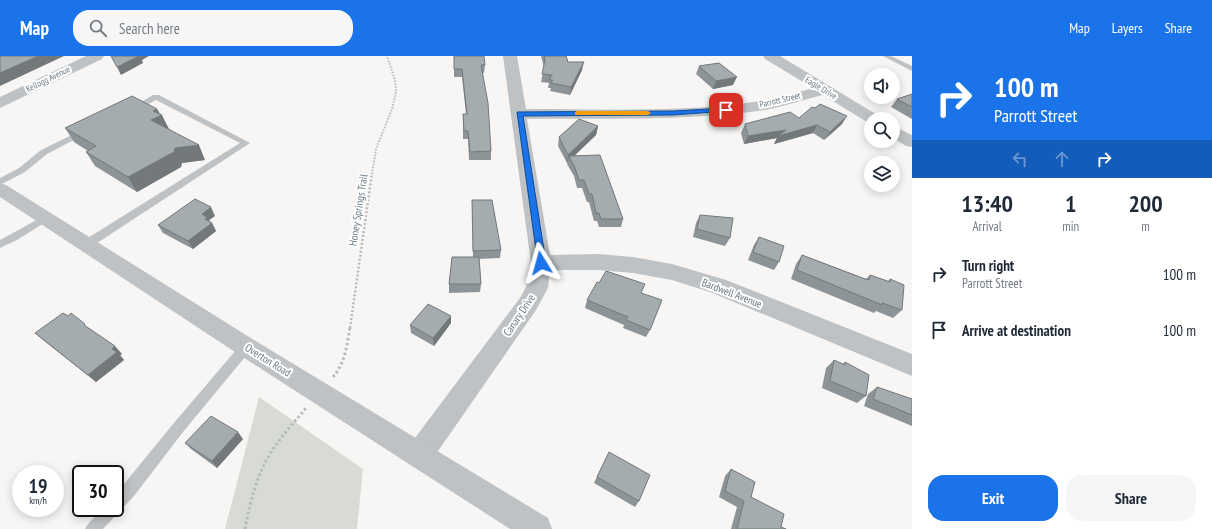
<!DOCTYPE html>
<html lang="en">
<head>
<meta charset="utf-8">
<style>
  body { margin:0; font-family:"PT Sans Narrow",sans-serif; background:#f6f6f7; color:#1f2937; height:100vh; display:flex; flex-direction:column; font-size:15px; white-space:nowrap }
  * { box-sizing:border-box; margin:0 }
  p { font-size:13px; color:#747a83 }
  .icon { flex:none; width:22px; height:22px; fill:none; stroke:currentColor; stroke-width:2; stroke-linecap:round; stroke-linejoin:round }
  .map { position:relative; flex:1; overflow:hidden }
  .sheet { display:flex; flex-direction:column; background:#fff; width:300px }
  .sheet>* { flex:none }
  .hud { background:#1a73e8; color:#fff; overflow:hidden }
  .tools { position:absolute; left:864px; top:12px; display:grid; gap:8px }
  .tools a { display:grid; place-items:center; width:36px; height:36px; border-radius:50%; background:#fff; box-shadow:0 2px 10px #0003; font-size:20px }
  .speed { position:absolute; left:12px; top:409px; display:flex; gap:8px; font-size:20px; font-weight:700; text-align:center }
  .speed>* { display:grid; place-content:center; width:52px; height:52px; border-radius:50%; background:#fff; box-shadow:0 2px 10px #0003; line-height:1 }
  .speed small { font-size:10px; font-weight:400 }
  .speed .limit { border:2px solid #111; border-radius:6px; background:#fff; color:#111 }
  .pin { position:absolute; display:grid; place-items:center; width:34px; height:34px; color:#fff; margin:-17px; border-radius:8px; box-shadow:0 2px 6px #0006 }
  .me { position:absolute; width:44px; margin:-22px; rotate:352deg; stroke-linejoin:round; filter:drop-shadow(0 0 3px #0008) }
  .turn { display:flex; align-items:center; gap:14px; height:84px; padding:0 16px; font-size:18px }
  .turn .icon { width:52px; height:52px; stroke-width:2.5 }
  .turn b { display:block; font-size:28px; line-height:34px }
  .lanes { display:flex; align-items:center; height:38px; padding:0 16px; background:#0003; justify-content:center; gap:20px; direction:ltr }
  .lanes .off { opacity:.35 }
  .eta { display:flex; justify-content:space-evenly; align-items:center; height:68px; text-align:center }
  .eta b { font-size:24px; font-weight:700; line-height:28px }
  .primary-button { display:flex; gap:8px; margin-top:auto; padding:8px 16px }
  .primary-button a { flex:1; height:46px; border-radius:16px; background:#1a73e8; color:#fff; font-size:16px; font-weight:700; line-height:46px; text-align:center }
  .primary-button a+a { background:#f6f6f7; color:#1f2937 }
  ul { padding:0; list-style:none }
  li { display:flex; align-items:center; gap:12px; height:56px; padding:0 16px }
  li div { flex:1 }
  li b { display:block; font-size:15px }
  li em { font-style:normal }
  header { display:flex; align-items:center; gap:24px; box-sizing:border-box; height:56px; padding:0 20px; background:#1a73e8; color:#fff }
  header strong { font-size:19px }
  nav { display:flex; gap:22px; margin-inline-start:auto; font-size:14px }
  .search { width:280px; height:36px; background:#f6f6f7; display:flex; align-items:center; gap:10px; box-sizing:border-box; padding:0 14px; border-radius:16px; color:#747a83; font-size:15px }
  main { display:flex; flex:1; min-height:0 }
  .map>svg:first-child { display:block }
</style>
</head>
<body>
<header>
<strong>Map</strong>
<div class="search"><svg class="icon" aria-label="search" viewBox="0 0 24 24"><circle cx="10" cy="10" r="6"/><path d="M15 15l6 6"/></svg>Search here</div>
<nav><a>Map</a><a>Layers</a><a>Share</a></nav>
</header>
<main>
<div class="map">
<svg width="912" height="473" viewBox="0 0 912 473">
  <rect width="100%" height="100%" fill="#f7f6f4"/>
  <path fill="#d7dbd4" d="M259 341 363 413 357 473H225Z"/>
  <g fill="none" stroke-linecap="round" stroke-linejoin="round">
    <path stroke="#b8bbbd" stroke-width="2" stroke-dasharray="1.5 1.5" stroke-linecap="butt" d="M372 118 376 93 392 53 396 36 395 24 387 0"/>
    <path stroke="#b8bbbd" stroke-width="2.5" stroke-dasharray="2 2" stroke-linecap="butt" d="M350 272 372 117"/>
    <path stroke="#b8bbbd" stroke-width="3" stroke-dasharray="2.5 2.5" stroke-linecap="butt" d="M333 321C345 307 347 290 350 271
      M245 473C250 447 256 421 270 398 280 381 294 367 306 352"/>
    <path fill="#bec2c5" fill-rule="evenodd" d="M883 0H891L912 10V15Z
      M153 39H159L250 87 91 191H83L82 188 83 185 240 87 156 44 136 55H130L129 53Z
      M82 74H85L89 76 47 98 25 116 0 129V122L19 112 41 94Z
      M46 159 51 162 49 164 17 184 0 192V184Z
      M246 286 250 287 252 291 250 295 183 376 134 440 103 473H85L88 468 103 452H115V439L173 368 242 287Z"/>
    <path fill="#bec2c5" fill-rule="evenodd" d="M86 0H104L102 3 0 52V41Z
      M503 0H517L526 53C603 53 683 57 760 45 778 43 795 37 813 32L765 3 763 0H780L879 60 881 63H871V67L867 66 823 39C802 44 780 52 758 55 682 65 604 62 527 63L550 199 598 198 633 201 672 208 726 224 912 298V320L710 236 672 224 633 217 598 214H550L548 232 536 254 429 408 419 412 409 408 405 399 409 390 520 242 526 231 531 207Z
      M893 70 912 79V91L906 90 893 82Z"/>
    <path fill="#bec2c5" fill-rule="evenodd" d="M0 127 6 129 254 284 548 462 552 473H510L238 298 0 141Z"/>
  </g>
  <path fill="#8d9497" d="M454 0 485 9 484 17H482L491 95V104H469L468 83H463V58H466L462 21H454Z
    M541 0H566L568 6 582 14 570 39 550 35 551 32H548L549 27 541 26 544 11Z
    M699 10 733 29 713 33 696 18Z
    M912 38V63L891 51 897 43Z
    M157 53 169 73 205 104 182 107 181 111 137 136 95 110 86 96 88 95 74 86 65 72Z
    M799 62 842 68 824 84 813 77 774 88 777 82 744 88 741 77 745 68Z
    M598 70 596 79 575 99 623 163 621 171H599L597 165H594L589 146H587L582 132H577L574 120 567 108 568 106 567 107 558 90 559 81Z
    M472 144 501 194 500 202 479 203 481 228 480 236 449 237V228L473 201Z
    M700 159 730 182 725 190 693 181 696 167Z
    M215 160 209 164 210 166 212 167 216 175 193 193 163 177 158 169Z
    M759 181 779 206 774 214 748 204 754 189Z
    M802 199 866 223 870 219 888 225 890 223 902 254 893 262 876 255 874 257 791 223 796 208Z
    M599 227 641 237 650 274 646 281 623 272 624 269 585 252 587 244Z
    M451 267 434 290 411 277 410 269Z
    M89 272 122 298 120 299 124 304 96 326 43 284 35 277Z
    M834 304 843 308 845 306 866 340 857 347 822 332 826 312Z
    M877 331 912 343V370L864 350 868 338Z
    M243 383 217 412 191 393 185 387Z
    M609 396 639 445 635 451 594 427Z
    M731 413 751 441 781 471 786 473H731L737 451 719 441 725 420Z"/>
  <path fill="#73787b" d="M38 0H64L0 30V17Z
    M136 0H149L142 4 143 7 121 19 117 11Z
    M584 6 582 14 570 39 571 31Z
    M737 21 733 29 713 33 716 25Z
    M157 53 161 60 162 59 169 73 151 64 153 55Z
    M847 60 842 68 824 84 830 76Z
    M817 69 813 77 774 88 777 82 744 88 748 80Z
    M598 70 596 79 571 103 569 100 568 106 567 107 568 99Z
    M199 89 205 104 182 107 181 111 137 136 128 121 175 92Z
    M211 151 215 160 209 164 211 168 212 167 216 175 193 193 188 185 202 158Z
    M451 260V267L434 290 433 282Z
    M115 290 122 298 120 299 124 304 96 326 88 319 112 293Z
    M238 376 243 383 217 412 212 405Z"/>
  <path fill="#a4acb0" stroke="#73787b" d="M0 0H38L0 17Z
    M111 0H139L117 11Z
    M454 0H484L485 9H481L488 47 491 95 470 96 468 75H464L463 58H467L462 13H454Z
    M544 0H566L568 6H584L571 31 551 27 553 24H549L552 19 542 18 545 4Z
    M719 7 737 21 716 25 699 10Z
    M912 38V51L897 43Z
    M132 40 157 53 153 55 162 59 151 64 199 89 175 92 174 96 128 121 86 96 96 90 65 72Z
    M820 48 847 60 830 76 817 69 778 80 786 74 748 80 745 68 790 56 799 62 812 51 815 52Z
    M579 63 598 70 568 99 559 81Z
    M600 99 623 163H601L599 157H596L592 138H589L584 124H579L575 112 569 100Z
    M195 143 211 151 202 158 208 162 205 163 212 167 188 185 158 169Z
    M472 144H492L501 194 473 195Z
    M700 159 733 162 730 182 697 173Z
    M759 181 784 190 779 206 753 196Z
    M802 199 865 223 869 224 870 219 890 226V223L904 229 902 254 882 247V249L797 214Z
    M452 201H479L481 228H449Z
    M606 215 645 228 641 237 662 244 650 274 626 264 628 261 587 244 597 226 599 227Z
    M428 248 451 260 433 282 410 269Z
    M63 257 68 260 71 257 85 268 84 269 115 290 112 293 117 296 88 319 35 277Z
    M834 304 845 309V306L869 319 866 340 830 325Z
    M877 331 912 343V359L873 343Z
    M211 360 238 376 212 405 185 387Z
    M609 396 650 419 639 445 597 421Z
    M731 413 755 426 751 441 784 458 781 471 786 473H737L744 445 725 435Z"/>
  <path fill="#1a73e8" stroke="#114b97" d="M726 52 729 54 728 55 673 59 523 60 546 207 544 209H538L517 56 673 55Z"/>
  <path fill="#f59e0b" d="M577 55H648L651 57 648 59H575V56Z"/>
  <g text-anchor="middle" stroke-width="4" stroke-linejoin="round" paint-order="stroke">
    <g font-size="9" fill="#697982" stroke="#fff">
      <text transform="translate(48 23) rotate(-26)" y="3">Kellogg Avenue</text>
      <text transform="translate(821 32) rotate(31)" y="3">Eagle Drive</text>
      <text transform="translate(780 44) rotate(-13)" y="3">Parrott Street</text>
    </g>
    <g font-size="11" fill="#697982" stroke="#fff">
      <text transform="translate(358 154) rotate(-81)" y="4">Honey Springs Trail</text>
      <text transform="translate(732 237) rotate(21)" y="4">Bardwell Avenue</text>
      <text transform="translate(519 259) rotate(-56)" y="4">Canary Drive</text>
      <text transform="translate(268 304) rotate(32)" y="4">Overton Road</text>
    </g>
  </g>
</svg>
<div class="tools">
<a><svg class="icon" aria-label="sound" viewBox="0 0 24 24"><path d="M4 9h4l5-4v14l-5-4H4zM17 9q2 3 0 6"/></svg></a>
<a><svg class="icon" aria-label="search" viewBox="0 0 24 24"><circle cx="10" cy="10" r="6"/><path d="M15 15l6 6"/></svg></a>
<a><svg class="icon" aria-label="layers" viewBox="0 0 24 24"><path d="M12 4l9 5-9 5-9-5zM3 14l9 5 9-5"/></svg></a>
</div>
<div class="speed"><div>19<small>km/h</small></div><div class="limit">30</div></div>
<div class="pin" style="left:726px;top:54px;background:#d93025"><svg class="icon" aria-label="arrive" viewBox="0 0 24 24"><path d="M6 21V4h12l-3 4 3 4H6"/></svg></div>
<svg class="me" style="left:541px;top:207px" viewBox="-20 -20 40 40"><path d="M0-17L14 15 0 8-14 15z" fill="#1a73e8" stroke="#fff" stroke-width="4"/></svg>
</div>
<section class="sheet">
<div class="hud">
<div class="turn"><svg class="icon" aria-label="right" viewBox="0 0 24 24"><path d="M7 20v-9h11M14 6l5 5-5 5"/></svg><div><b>100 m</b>Parrott Street</div></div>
<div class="lanes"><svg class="icon off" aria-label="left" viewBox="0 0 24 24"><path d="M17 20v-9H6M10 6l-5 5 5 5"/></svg><svg class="icon off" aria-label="ahead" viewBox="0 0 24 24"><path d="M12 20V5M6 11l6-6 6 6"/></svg><svg class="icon" aria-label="right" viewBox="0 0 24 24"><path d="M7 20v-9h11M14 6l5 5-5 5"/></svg></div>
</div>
<div class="eta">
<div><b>13:40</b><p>Arrival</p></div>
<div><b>1</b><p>min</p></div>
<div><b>200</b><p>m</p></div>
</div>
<ul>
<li><svg class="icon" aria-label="right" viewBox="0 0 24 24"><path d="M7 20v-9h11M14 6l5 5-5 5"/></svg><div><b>Turn right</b><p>Parrott Street</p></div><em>100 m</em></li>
<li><svg class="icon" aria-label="arrive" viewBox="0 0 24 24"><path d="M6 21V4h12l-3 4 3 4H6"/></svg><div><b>Arrive at destination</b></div><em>100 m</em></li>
</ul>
<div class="primary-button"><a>Exit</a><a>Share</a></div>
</section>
</main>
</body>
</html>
